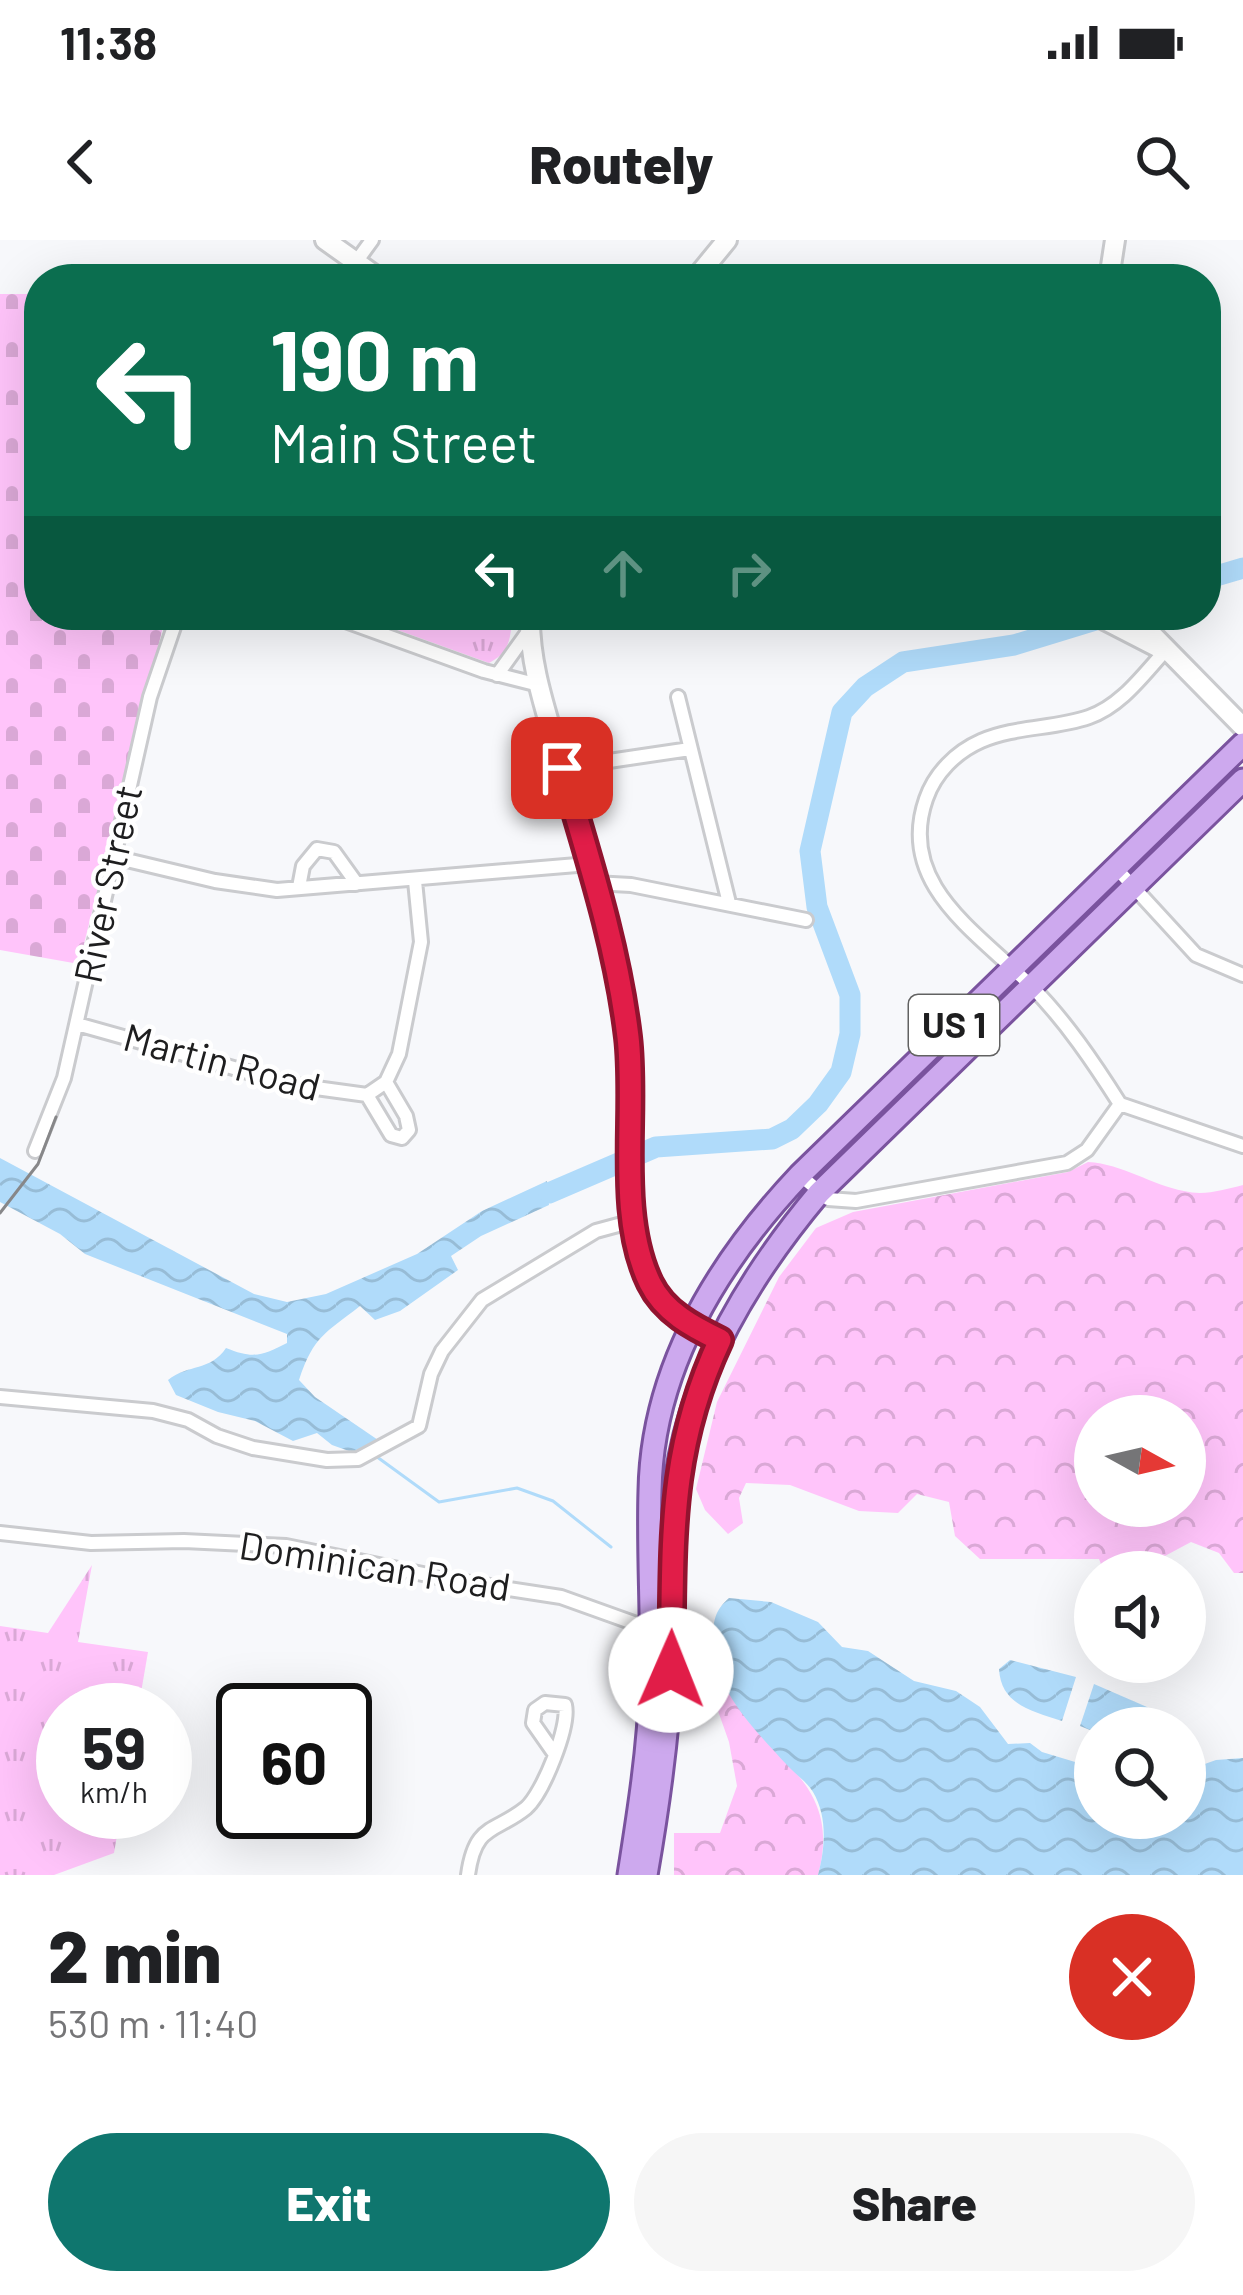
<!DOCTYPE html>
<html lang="en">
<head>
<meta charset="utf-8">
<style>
  body { margin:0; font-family:Barlow,sans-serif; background:#f6f6f6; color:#202124; height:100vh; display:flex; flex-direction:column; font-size:45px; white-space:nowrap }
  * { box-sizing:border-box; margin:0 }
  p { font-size:39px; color:#757577 }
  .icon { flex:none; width:66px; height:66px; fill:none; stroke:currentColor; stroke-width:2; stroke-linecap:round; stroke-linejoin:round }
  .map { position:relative; height:1635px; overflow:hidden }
  .panel { display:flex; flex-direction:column; background:#fff; flex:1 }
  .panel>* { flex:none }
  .banner { position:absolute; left:24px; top:24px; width:1197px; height:366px; border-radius:48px; box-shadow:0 12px 48px #0002; background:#0b6e4f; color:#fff; overflow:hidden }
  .needle { width:78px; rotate:98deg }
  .buttons { position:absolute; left:1074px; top:1155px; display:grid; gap:24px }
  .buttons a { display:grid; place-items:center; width:132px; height:132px; border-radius:50%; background:#fff; box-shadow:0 12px 48px #0002; font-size:60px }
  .speed { position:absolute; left:36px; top:1443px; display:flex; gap:24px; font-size:60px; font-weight:700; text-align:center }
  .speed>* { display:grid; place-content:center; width:156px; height:156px; border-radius:50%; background:#fff; box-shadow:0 12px 48px #0002; line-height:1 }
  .speed small { font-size:30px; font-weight:400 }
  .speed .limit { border:6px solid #111; border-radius:18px; background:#fff; color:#111 }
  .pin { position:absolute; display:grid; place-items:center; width:102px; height:102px; color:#fff; margin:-51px; border-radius:24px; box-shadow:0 6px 18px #0006 }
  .me { position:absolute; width:132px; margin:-66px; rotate:1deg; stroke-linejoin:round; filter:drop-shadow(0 0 9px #0008) }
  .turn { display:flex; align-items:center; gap:42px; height:252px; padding:0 48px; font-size:54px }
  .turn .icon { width:156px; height:156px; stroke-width:2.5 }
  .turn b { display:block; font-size:84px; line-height:102px }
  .lanes { display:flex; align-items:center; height:114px; padding:0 48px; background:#0003; justify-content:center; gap:60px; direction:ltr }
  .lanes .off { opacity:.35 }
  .round { display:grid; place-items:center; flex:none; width:126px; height:126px; border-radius:63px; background:#f6f6f6 }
  .headline { display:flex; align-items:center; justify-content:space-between; height:204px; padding:0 48px }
  h1 { font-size:72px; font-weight:800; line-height:90px }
  .action { display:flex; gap:24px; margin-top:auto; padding:24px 48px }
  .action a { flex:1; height:138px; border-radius:72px; background:#0f766e; color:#fff; font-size:48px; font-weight:800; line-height:138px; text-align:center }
  .action a+a { background:#f6f6f6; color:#202124 }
  .status { display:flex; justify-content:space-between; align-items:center; height:84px; padding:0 60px; background:#fff; direction:ltr }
  .status svg { height:33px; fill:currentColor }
  header { display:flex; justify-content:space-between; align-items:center; height:156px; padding:0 48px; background:#fff; font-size:54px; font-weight:800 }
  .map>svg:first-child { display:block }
</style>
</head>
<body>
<div class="status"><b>11:38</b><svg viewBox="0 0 49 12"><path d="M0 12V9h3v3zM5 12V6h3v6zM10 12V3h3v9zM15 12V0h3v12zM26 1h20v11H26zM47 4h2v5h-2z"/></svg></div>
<header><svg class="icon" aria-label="back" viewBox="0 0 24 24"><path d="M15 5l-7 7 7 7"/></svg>Routely<svg class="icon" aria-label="search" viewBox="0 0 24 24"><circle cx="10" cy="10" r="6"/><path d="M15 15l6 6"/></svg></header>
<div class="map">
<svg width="1243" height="1635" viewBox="0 0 1243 1635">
  <defs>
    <pattern id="forest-crowns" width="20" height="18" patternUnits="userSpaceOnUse" patternTransform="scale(3)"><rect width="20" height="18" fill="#ffc4fa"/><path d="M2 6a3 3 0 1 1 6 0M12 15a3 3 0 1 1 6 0" fill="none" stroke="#daa8d6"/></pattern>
    <pattern id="cemetery-stones" width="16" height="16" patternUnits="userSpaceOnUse" patternTransform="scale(3)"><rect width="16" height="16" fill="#ffc4fa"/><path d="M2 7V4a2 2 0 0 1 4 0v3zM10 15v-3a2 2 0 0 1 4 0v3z" fill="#daa8d6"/></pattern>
    <pattern id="park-tufts" width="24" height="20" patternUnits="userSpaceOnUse" patternTransform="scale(3)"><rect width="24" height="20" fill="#ffc4fa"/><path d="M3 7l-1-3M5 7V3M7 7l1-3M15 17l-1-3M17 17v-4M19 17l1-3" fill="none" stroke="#daa8d6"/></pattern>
    <pattern id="water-waves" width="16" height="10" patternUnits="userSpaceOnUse" patternTransform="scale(3)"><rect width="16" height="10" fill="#b0dbfa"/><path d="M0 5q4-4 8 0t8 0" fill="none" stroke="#97bcd6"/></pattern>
  </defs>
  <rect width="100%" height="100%" fill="#f7f8fb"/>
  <path fill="url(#forest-crowns)" fill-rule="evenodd" d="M1088 922C1123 924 1151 945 1184 951 1204 956 1223 950 1243 945V1333H1234L1219 1313 1191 1302 1163 1317 1159 1332H1104L1099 1319H980L955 1296 949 1262 917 1254 898 1273 859 1271 790 1245 746 1243 739 1258 743 1283 728 1294 705 1270 696 1249 717 1162 779 1037 816 988 853 972 1068 932ZM1095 1176H1185V1266H1095Z
    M726 1444C759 1520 845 1536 818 1635H674V1593H720L737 1546 729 1502 712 1454Z"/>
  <path fill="url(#cemetery-stones)" d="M0 54H39V375H166L79 724 0 710Z"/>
  <path fill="url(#park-tufts)" d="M356 375H512C511 397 510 413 489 423Z
    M92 1325 78 1402 148 1412 138 1470H63V1572H121L114 1613 54 1635H0V1386L48 1393Z"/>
  <path fill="url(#water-waves)" d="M0 918 254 1054 287 1062 326 1054 417 1014 482 971 547 941 549 965 481 996 451 1016 458 1030 400 1071 375 1080 360 1066C325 1094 314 1095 299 1140L315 1157 381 1202 360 1215 332 1205 317 1193 293 1201 255 1181 218 1172 176 1155 168 1140C188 1124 211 1131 226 1108 253 1119 262 1116 287 1103V1094L85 1014 60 994 0 962Z
    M729 1358 771 1362 818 1382 842 1407 868 1411 914 1441 956 1451 980 1467 1008 1504 1030 1503 1042 1512 1095 1528V1578H1185V1531L1216 1520 1243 1518V1635H818C825 1609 828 1577 813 1552 807 1542 795 1534 787 1525 754 1489 713 1449 713 1399 713 1381 715 1370 729 1358Z
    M1010 1420 1076 1437 1062 1481C1032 1471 1001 1465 999 1429Z
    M1094 1444 1147 1467 1153 1474 1150 1488H1095V1492L1080 1486Z"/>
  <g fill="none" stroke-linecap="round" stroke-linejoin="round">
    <path stroke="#b0dbfa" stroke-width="3" d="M373 1214 439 1262 517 1248 553 1261 611 1307"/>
    <path stroke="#b0dbfa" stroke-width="21" d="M1206 339 1243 328
      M549 953 656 907 772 899 792 889 818 864 841 832 850 794V755L817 667 810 611 842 472 865 447 903 422 1014 405 1112 375"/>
    <defs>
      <path id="minor" d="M356 22 372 0
        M329 375 484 431 539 445
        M497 435 530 389
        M678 457 729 663
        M562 528 690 509
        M114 617 215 641 277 650 589 624
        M1117 629 1196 715 1243 735
        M594 643 631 645 806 680
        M299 647 303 626 317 609 334 612 357 644
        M77 784 294 845 367 855
        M386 842 406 876 409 890 402 898 391 895 367 855 386 842 399 814 421 702 415 641
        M1120 864C1094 823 1065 780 1031 746 979 693 896 645 926 559 935 533 956 512 981 501 1015 486 1055 489 1089 477 1121 466 1143 435 1165 411
        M1120 864 1243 906
        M35 911 64 838 150 457 178 375
        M800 935 828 959 856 961 1067 923 1087 910 1120 864
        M0 1157 153 1171 188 1180 217 1196 253 1208 327 1220 358 1219 419 1186 431 1134 442 1111 482 1060 596 991 633 981
        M0 1293 91 1303 184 1301 286 1306 457 1341 561 1357 653 1390
        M468 1635C475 1583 495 1593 526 1568 543 1553 570 1486 565 1465L545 1463 535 1470 533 1483 554 1513"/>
      <path id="secondary" d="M325 0 380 39
        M695 39 727 0
        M1109 39 1115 0
        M530 375C529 424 546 471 559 517 584 611 618 703 628 800 635 870 620 953 641 1018 654 1060 682 1081 720 1100
        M1095 375 1165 411
        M1133 375 1243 487"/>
      <path id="primary" d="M629 1635C639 1572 649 1508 651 1444 653 1379 648 1315 650 1251 652 1127 718 1022 800 935L1243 504
        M646 1635C658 1566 668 1496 671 1426 674 1356 667 1286 680 1217 699 1119 756 1028 819 953L1243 540"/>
    </defs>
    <use href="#minor" stroke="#cacbce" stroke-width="18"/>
    <use href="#secondary" stroke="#cacbce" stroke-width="24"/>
    <use href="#primary" stroke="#7a539e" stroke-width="27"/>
    <use href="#minor" stroke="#fff" stroke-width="12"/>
    <use href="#secondary" stroke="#fff" stroke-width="18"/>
    <use href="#primary" stroke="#cda9ee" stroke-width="21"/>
    <path stroke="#878789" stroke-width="3" d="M0 973 38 924 56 877"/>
  </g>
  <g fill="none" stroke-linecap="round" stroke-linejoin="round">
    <defs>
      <path id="route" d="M562 528C588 617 617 705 628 797 637 873 616 973 650 1043 664 1072 693 1087 720 1100 666 1215 674 1307 671 1430"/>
    </defs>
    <use href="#route" stroke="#92132f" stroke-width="30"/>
    <use href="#route" stroke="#e11d48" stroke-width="21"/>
  </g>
  <g text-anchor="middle" stroke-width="9" stroke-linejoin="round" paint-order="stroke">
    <rect fill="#fff" stroke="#626262" stroke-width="3" x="909" y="755" width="90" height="60" rx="9"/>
    <g font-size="36" font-weight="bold" fill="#1e1e1f">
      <text x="954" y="798">US 1</text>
    </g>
    <g font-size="39" fill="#1e1e1f" stroke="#fff">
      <text transform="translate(108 644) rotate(-78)" y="14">River Street</text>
      <text transform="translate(222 822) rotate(15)" y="14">Martin Road</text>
      <text transform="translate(375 1326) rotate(9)" y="14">Dominican Road</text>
    </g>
  </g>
</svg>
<div class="buttons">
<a><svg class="needle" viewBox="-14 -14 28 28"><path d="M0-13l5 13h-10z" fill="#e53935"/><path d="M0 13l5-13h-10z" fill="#757577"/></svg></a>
<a><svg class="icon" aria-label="sound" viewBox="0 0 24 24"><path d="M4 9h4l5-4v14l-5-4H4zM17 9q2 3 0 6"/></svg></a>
<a><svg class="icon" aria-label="search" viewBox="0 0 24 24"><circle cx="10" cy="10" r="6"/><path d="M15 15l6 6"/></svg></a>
</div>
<div class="speed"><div>59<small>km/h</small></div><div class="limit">60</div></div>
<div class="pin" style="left:562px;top:528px;background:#d93025"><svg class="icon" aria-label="arrive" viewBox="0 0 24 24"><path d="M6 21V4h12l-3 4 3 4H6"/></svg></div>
<svg class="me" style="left:671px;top:1430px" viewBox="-20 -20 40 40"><circle r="19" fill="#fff"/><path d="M0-13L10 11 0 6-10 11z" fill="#e11d48"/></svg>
<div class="banner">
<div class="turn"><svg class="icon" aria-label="left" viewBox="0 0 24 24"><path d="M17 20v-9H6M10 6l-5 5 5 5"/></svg><div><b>190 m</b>Main Street</div></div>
<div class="lanes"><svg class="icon" aria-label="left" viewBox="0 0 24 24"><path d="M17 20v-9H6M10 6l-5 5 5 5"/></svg><svg class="icon off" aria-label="ahead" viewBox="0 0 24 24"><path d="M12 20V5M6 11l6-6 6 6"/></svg><svg class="icon off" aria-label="right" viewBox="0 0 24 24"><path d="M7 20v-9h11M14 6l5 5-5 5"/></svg></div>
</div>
</div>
<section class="panel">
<div class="headline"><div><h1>2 min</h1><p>530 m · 11:40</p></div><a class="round" style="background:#d93025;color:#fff"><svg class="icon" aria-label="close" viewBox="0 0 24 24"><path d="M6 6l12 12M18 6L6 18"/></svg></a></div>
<div class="action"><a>Exit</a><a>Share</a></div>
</section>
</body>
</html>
